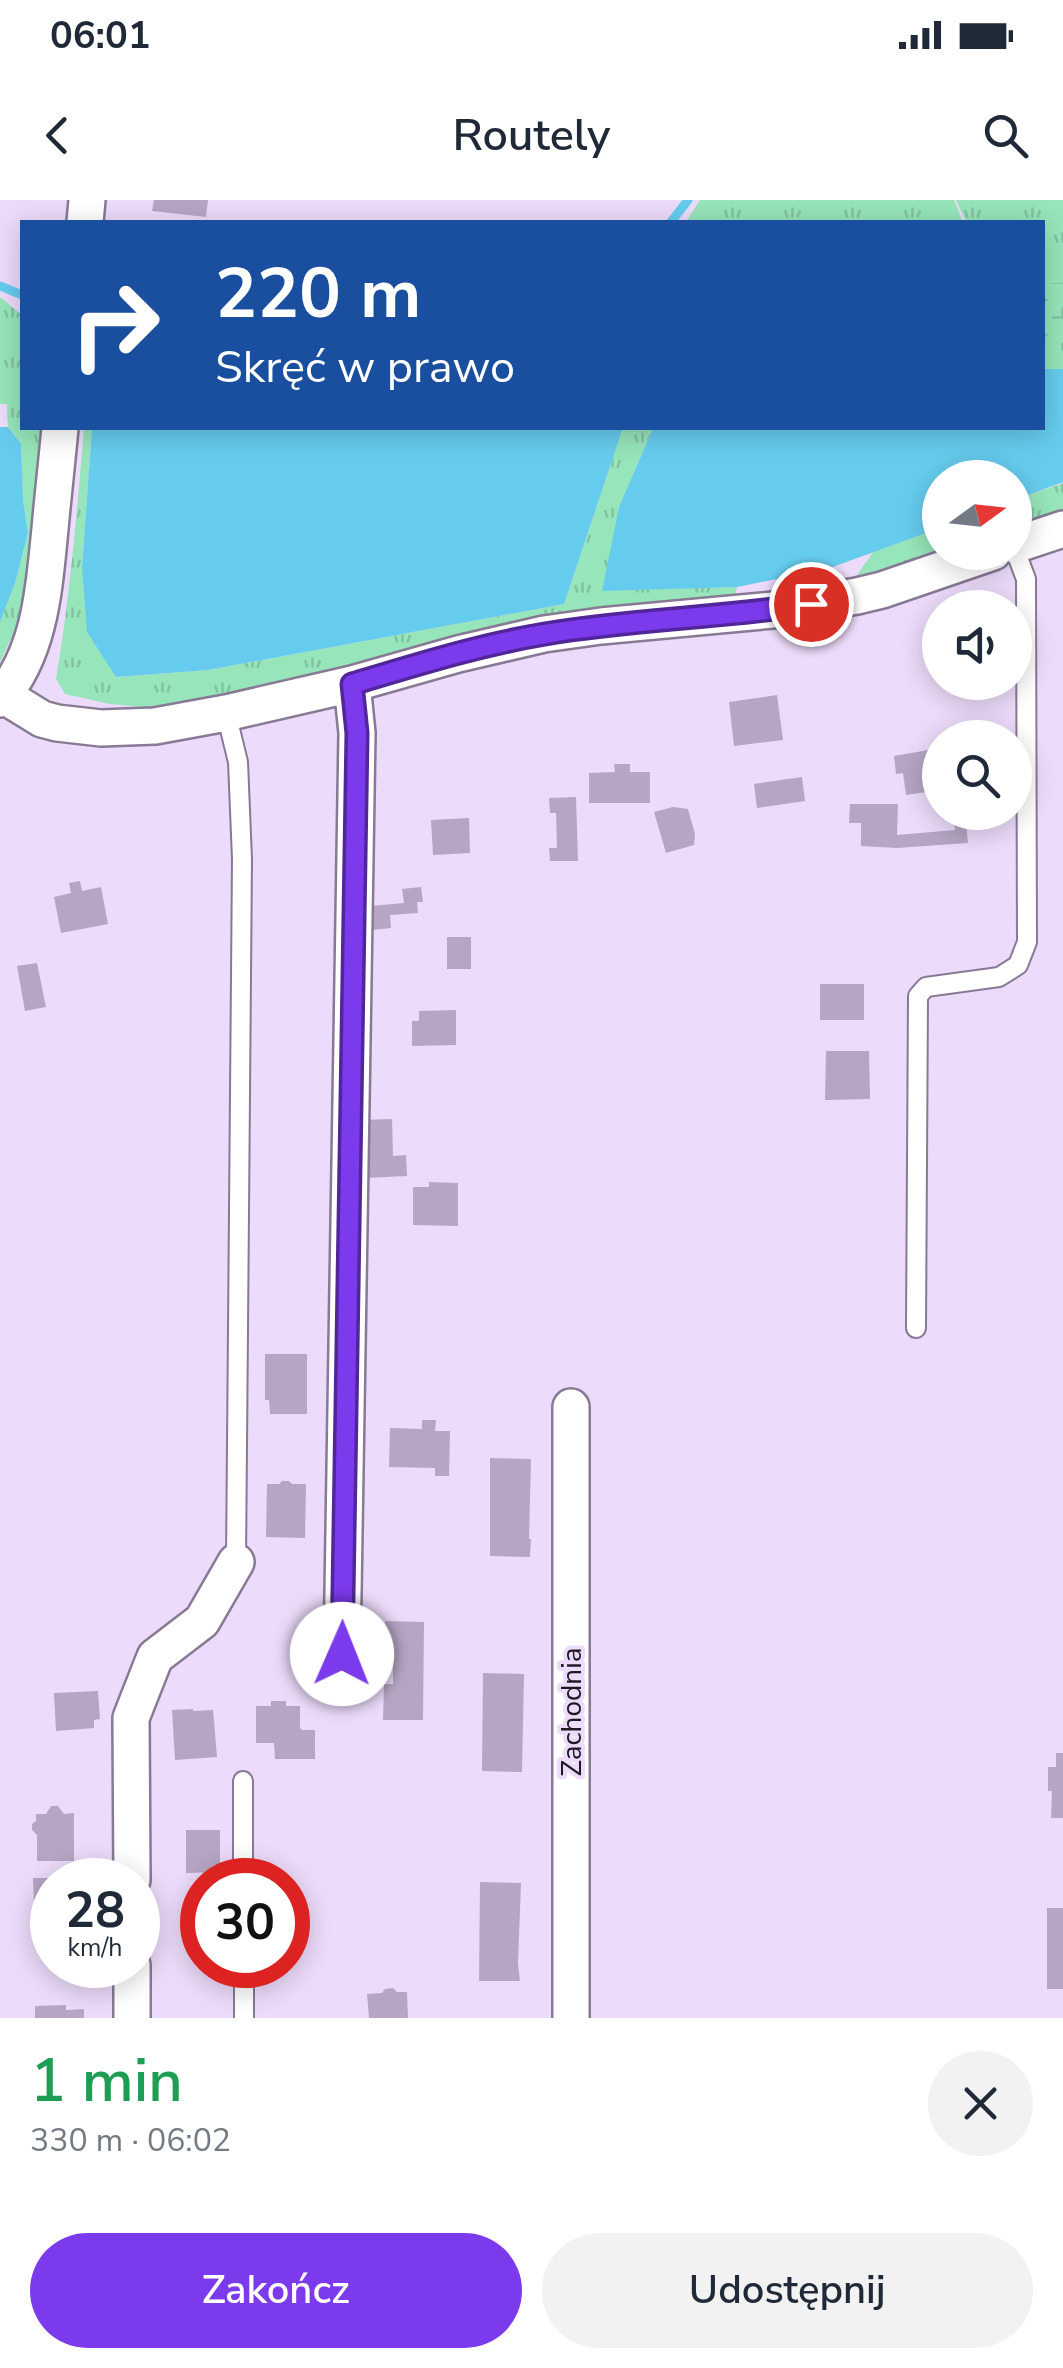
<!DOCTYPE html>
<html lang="pl">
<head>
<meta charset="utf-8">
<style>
  body { margin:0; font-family:"Nunito Sans",sans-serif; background:#f2f2f3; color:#1f2937; height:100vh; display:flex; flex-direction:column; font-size:38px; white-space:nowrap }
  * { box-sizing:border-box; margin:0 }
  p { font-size:32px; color:#747a83 }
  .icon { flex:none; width:55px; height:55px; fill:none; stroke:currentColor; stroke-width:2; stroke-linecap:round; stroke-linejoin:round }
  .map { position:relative; height:1818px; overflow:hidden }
  .details { display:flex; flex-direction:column; background:#fff; flex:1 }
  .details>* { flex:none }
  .hud { position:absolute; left:20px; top:20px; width:1025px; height:210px; border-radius:0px; box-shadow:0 5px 25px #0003; background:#1a4fa0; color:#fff; overflow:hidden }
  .needle { width:65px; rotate:75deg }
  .buttons { position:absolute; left:922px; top:260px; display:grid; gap:20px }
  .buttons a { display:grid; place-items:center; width:110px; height:110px; border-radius:50%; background:#fff; box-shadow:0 5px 25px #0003; font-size:50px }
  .speed { position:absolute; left:30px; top:1658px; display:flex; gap:20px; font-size:50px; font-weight:700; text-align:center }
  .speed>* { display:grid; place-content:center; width:130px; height:130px; border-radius:50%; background:#fff; box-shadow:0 5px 25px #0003; line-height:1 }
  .speed small { font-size:25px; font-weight:400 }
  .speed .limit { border:15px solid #d22; background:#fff; color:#111 }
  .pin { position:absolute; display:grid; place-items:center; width:85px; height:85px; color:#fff; margin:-42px; border:5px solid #fff; border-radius:50%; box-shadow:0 2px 10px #0007 }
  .me { position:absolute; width:110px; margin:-55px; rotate:1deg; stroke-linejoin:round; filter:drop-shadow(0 0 8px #0008) }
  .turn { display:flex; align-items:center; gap:35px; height:210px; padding:0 30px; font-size:45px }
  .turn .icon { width:130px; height:130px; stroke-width:2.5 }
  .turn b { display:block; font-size:70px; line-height:85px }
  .round { display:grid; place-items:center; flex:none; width:105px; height:105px; border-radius:52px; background:#f2f2f3 }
  .summary { display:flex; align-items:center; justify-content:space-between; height:170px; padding:0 30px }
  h1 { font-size:60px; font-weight:600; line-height:75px; color:#1e9e55 }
  .cta { display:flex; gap:20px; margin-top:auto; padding:20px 30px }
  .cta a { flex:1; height:115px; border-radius:60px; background:#7c3aed; color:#fff; font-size:40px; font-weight:600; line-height:115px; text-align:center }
  .cta a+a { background:#f2f2f3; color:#1f2937 }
  .status { display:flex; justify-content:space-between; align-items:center; height:70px; padding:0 50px; background:#fff; direction:ltr }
  .status svg { height:28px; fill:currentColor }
  header { display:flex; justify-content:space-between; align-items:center; height:130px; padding:0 30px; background:#fff; font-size:45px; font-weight:600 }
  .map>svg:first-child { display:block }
</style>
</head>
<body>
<div class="status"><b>06:01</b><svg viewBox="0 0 49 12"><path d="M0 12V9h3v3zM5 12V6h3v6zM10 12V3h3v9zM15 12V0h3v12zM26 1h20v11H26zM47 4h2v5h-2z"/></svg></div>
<header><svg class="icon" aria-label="back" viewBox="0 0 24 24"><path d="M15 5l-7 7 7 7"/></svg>Routely<svg class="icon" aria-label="search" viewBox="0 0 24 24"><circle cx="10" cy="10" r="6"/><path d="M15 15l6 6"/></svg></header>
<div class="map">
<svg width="1063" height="1818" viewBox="0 0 1063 1818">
  <defs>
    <pattern id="grass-tufts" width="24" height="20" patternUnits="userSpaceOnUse" patternTransform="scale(2.5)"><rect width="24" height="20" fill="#97e5ba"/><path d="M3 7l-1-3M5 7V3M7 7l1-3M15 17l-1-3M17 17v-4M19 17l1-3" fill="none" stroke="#82c4a0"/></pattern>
    <pattern id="wetland-marsh" width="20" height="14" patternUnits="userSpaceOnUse" patternTransform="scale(2.5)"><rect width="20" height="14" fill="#97e5ba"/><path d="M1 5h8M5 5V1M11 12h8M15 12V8" fill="none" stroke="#82c4a0"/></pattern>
  </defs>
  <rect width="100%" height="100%" fill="#ecdbfa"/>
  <path fill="url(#grass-tufts)" d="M700 0H954L963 22H686Z
    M956 0H1063V169H1043L1042 22H966Z
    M0 97 22 115V228H46L25 397 14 432 0 462V422L15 383 28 333 23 300 21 244 8 227 7 204H0Z
    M84 228H92L82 367 116 477 208 470 564 404 623 228H653L619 307 603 390 737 387 733 404 153 508 110 504 65 494 56 479C70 396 77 312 84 228Z
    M1063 283V309L1015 325V300Z
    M940 328V351L853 381 873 352Z"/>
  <path fill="url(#wetland-marsh)" d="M1043 83H1063V150H1043Z"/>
  <path fill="#6ce" d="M1043 169H1063V282L1015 300V278H940V328L827 369 737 387 602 391 619 307 653 228H1042Z
    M0 227H8L21 244 23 300 28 333 15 383 0 422Z
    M92 228H623L564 404 208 470 116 477 87 432 82 367Z"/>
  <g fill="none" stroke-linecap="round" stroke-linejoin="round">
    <path stroke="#6ce" stroke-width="9" d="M671 22 688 0
      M0 86 22 95"/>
  </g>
  <path fill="#b6a6c4" d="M154 0H208L206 17 152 11Z
    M777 495 783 540 734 546 729 502Z
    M940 548V590L906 595 903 573 896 574 894 556Z
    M614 564H630V572H650V603H589V573L615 572Z
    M802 577 805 601 757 608 754 584Z
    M576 597 578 661H550L549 648H557L556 613H550L549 598Z
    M850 604H898L897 635 955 630 954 624 966 623 968 643 897 648 861 646V623H849Z
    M673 607 688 609 695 634 694 645 666 653 654 612Z
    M469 618 470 653 433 655 431 620Z
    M80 681 82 691 101 687 108 724 61 733 54 697 71 693 69 683Z
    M421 687 423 702H417L418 713 390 715 391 728 373 730 371 706 404 703 402 689Z
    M447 737H471V769H447Z
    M37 763 46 807 25 811 17 766Z
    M820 784H864V820H820Z
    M456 810V845L412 846V821H419V811Z
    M826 851H869L870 899 825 900Z
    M392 919 393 956 406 955 407 976 364 978 363 920Z
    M429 982 458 983V1026L413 1025V987H429Z
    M265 1154H307V1214H270L269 1200H265Z
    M422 1220H436L435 1231H450L449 1276H435V1268L389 1267 390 1228 422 1229Z
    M490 1258 531 1259 529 1339H531L530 1357 490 1356Z
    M282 1281H289L292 1284H306L305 1338 266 1337 267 1284H279Z
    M385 1421 424 1422 423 1520H383L384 1484H393V1457H384Z
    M483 1473 524 1474 522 1572 482 1571Z
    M98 1491 100 1519 94 1520V1528L56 1531 54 1493Z
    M271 1501H286V1506H300V1528L302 1530H315V1559H275L274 1543H256V1506H271Z
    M193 1509V1511L213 1510 217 1557 175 1560 172 1510Z
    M1056 1553H1063V1618H1051L1052 1591H1048V1567H1056Z
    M51 1606H58L64 1614 74 1613V1661H37V1635L32 1630V1624L36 1621V1614H46Z
    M186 1630H220V1672L186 1673Z
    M33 1678H52V1705H34Z
    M480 1682 521 1683 518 1764 520 1781H479Z
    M1047 1708H1063V1789H1047Z
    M393 1788 397 1792H407L408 1818H369L367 1794 382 1793 385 1789Z
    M66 1805V1810L84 1809V1818H35V1806Z"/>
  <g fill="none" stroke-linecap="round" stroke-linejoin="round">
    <defs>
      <path id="service" d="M226 513 238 562 242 659 236 1362
        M916 1128 918 796 926 787 999 777 1018 765 1027 742 1026 379 1015 350
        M243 1581V1680
        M244 1765V1818"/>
      <path id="minor" d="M85 22 87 0
        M1015 345 1063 329
        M3 495 42 519 57 523 101 528 155 526 226 513 352 484 458 454 544 434 601 426 773 410 857 396 882 390 993 352
        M0 499C41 451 44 388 50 329 53 295 57 261 60 228
        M342 1454 357 533 352 484
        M132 1680 131 1518 155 1457 202 1421 236 1362
        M132 1765V1818
        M571 1818V1207"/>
    </defs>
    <use href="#service" stroke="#887995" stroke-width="22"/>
    <use href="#minor" stroke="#887995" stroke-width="40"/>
    <use href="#service" stroke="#fff" stroke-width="18"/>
    <use href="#minor" stroke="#fff" stroke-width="35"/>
  </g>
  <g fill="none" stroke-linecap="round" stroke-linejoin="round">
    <defs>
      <path id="route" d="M342 1454 357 533 352 484C416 465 479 445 545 434 633 419 722 418 811 404"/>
    </defs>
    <use href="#route" stroke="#51269a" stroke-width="25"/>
    <use href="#route" stroke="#7c3aed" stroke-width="18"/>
  </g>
  <g text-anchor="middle" stroke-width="8" stroke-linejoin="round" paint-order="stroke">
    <g font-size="28" fill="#1e1823" stroke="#ecdbfa">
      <text transform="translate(571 1512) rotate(-90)" y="10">Zachodnia</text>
    </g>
  </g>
</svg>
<div class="buttons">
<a><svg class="needle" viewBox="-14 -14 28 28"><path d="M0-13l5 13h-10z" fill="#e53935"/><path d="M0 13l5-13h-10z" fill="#747a83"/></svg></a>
<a><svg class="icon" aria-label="sound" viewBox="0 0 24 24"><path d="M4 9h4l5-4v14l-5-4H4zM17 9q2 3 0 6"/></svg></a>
<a><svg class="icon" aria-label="search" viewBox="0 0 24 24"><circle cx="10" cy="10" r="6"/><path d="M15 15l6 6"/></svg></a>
</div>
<div class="speed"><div>28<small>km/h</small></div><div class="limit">30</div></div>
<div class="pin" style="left:811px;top:404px;background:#d93025"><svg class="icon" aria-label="arrive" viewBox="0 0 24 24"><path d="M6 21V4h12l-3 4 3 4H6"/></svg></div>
<svg class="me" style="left:342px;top:1454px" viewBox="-20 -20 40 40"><circle r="19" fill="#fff"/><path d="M0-13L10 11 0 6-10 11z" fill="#7c3aed"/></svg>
<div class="hud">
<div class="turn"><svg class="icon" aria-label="right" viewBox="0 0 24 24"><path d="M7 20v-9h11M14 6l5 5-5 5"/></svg><div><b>220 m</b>Skręć w prawo</div></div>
</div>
</div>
<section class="details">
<div class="summary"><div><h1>1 min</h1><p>330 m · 06:02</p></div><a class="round"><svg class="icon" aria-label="close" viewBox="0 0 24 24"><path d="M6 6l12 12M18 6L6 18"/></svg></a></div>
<div class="cta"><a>Zakończ</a><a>Udostępnij</a></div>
</section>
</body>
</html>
